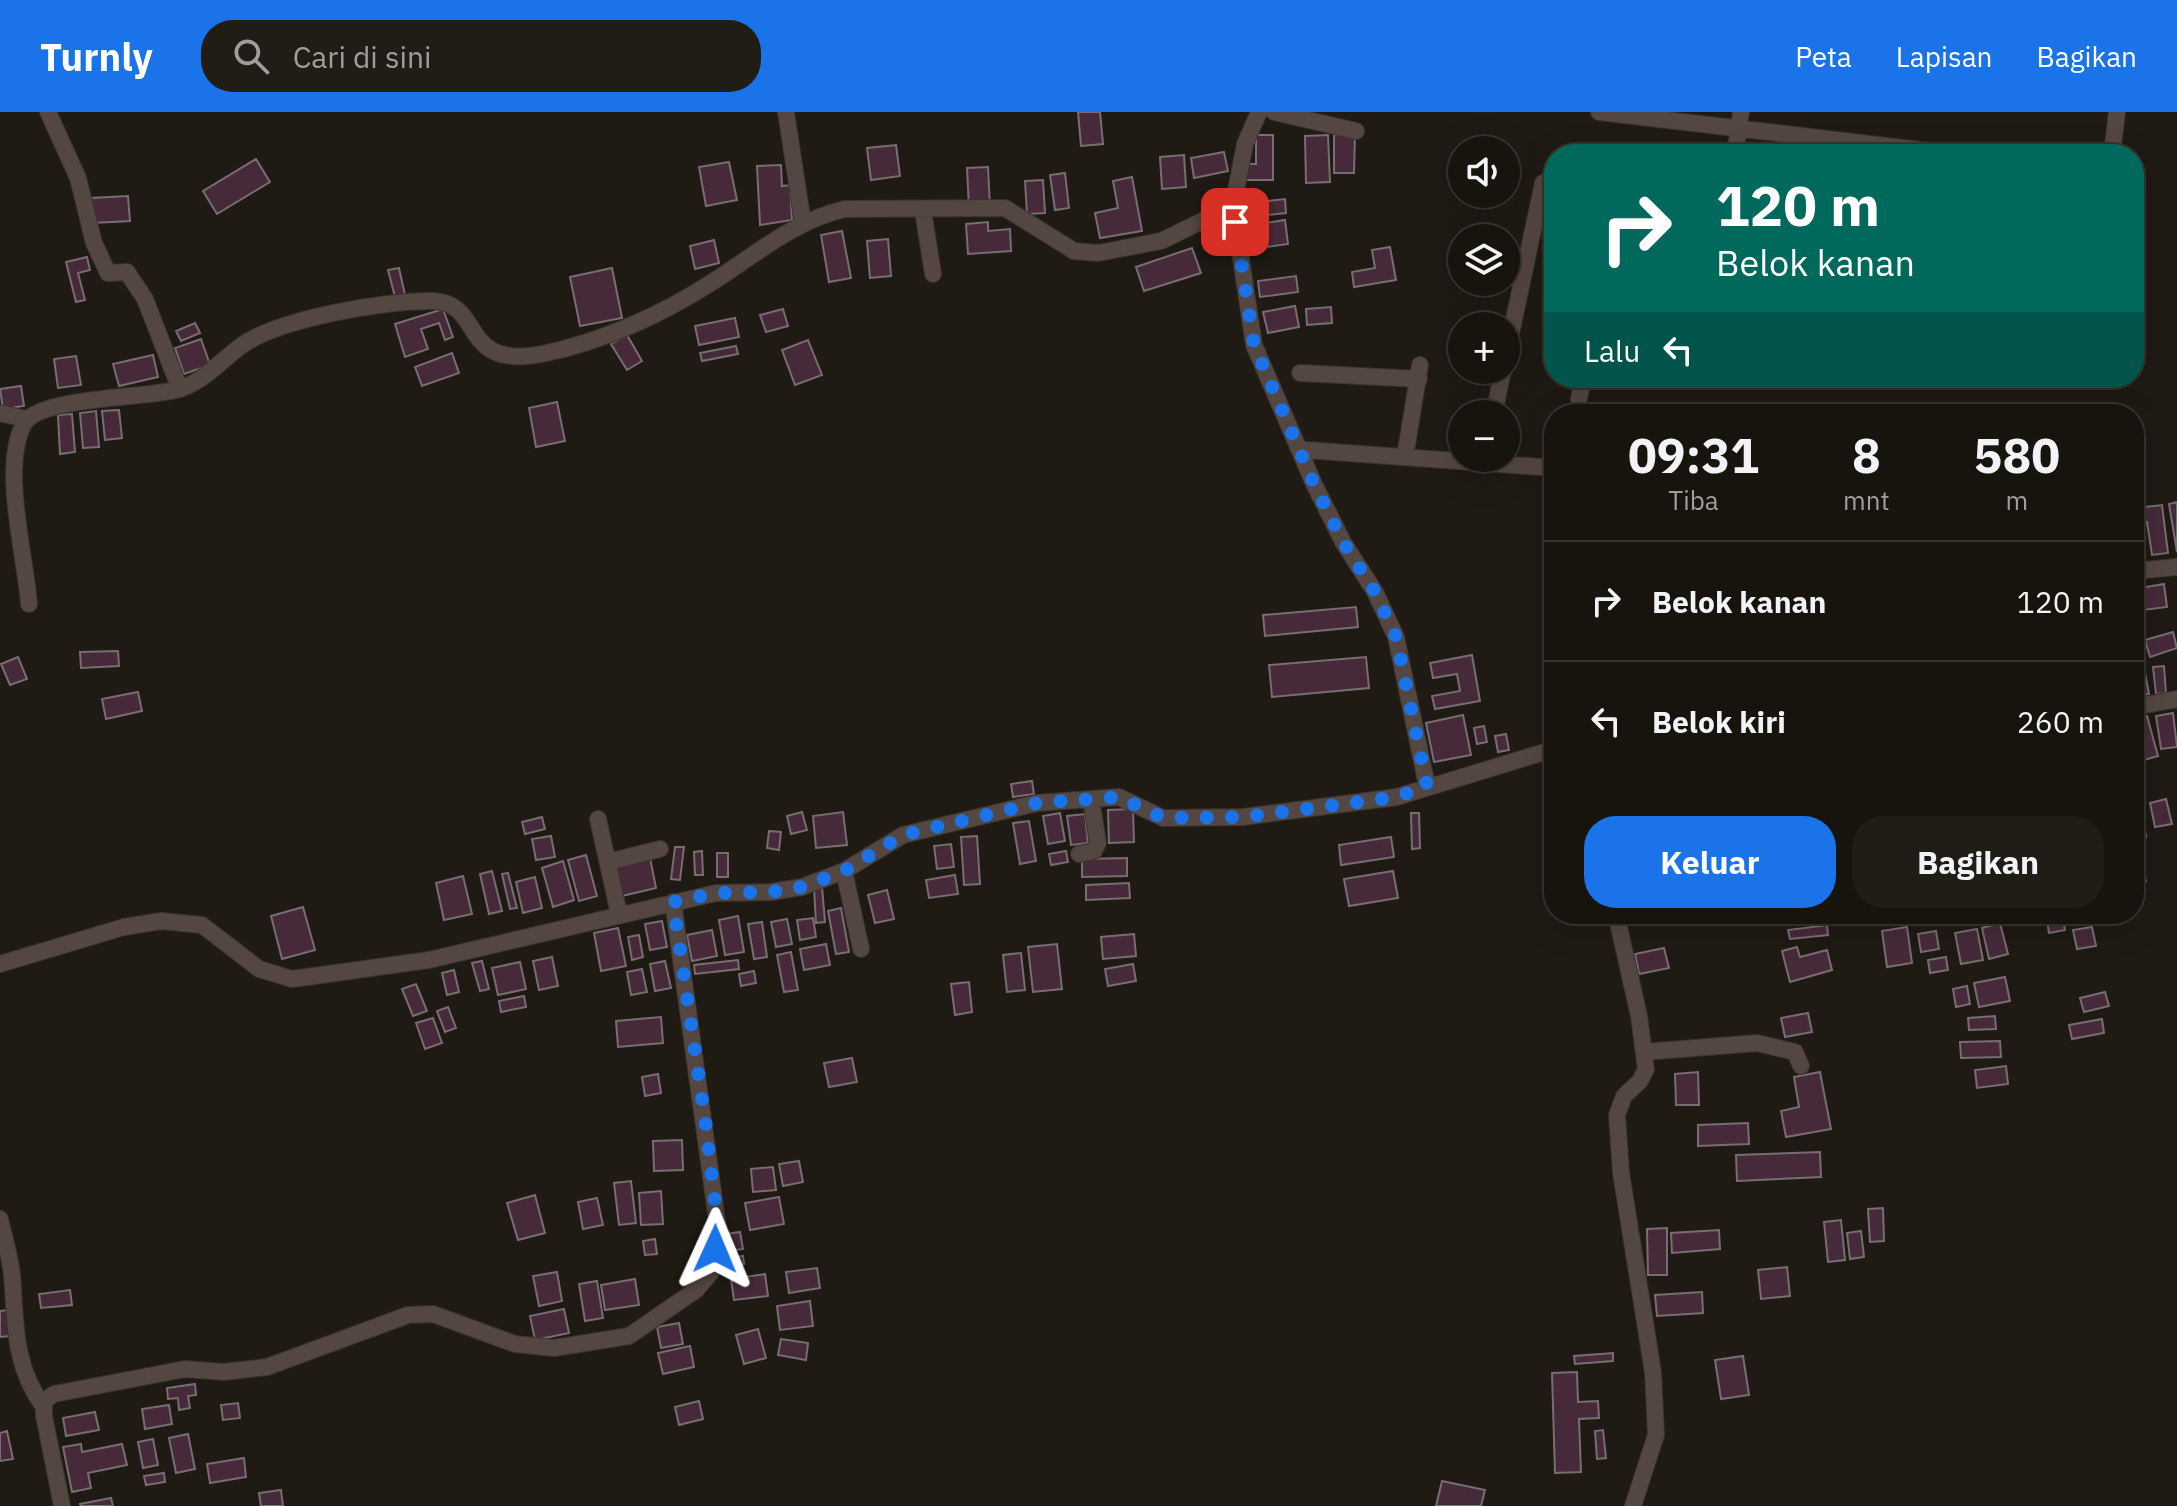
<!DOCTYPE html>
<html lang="id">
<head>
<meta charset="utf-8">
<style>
  body { margin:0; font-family:"IBM Plex Sans",sans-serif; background:#201d17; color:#f1f3f6; height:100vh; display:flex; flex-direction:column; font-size:30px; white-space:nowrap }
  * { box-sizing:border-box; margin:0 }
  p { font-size:26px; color:#9e9e9e }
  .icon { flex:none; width:44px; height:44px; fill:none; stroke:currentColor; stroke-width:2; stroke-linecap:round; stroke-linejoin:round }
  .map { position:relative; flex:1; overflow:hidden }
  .details { position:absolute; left:1544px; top:292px; width:600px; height:520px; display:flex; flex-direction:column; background:#17140e; border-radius:32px; box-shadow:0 8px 32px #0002,0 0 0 2px #36332e }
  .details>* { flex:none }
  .guide { position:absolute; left:1544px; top:32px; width:600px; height:244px; border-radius:32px; box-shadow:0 8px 32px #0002,0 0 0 2px #36332e; background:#00695c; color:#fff; overflow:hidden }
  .fabs { position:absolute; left:1448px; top:24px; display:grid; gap:16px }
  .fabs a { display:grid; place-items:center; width:72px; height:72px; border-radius:50%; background:#17140e; box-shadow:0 8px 32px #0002,0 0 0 2px #36332e; font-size:40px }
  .pin { position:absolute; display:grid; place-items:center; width:68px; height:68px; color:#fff; margin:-34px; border-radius:16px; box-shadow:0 4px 12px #0006 }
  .me { position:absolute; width:88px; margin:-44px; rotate:1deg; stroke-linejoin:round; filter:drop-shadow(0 0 6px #0008) }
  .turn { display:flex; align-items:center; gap:28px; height:168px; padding:0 40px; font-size:36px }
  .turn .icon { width:104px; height:104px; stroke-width:2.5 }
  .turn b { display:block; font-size:56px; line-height:68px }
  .then { display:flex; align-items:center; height:76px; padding:0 40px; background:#0003; gap:16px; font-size:30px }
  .eta { display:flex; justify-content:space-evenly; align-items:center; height:136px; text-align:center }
  .eta b { font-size:48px; font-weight:700; line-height:56px }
  .cta { display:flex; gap:16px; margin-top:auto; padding:16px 40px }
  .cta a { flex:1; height:92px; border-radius:32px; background:#1a73e8; color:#fff; font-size:32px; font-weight:700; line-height:92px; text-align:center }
  .cta a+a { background:#201d17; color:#f1f3f6 }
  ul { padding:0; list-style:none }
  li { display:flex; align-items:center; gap:24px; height:120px; padding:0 40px; border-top:2px solid #36332e }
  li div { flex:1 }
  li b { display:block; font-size:30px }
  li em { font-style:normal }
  header { display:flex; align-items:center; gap:48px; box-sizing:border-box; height:112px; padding:0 40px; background:#1a73e8; color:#fff }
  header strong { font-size:38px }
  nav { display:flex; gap:44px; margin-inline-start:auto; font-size:28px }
  .search { width:560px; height:72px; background:#201d17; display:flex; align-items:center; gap:20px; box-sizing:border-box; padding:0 28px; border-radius:32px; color:#9e9e9e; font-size:30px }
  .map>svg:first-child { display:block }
</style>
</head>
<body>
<header>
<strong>Turnly</strong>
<div class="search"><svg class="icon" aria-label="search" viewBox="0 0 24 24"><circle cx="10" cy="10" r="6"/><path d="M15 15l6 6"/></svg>Cari di sini</div>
<nav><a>Peta</a><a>Lapisan</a><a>Bagikan</a></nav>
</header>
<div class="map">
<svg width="2177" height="1394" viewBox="0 0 2177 1394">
  <rect width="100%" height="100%" fill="#1f1a13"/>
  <path fill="#462a39" stroke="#776d72" stroke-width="2" d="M1078 0H1100L1103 32 1081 34Z
    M1256 23H1273V68H1244V52H1256Z
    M1328 23 1330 70 1306 71 1305 24Z
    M1334 23H1355L1354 61H1334Z
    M896 33 900 64 871 68 867 36Z
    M1224 40 1228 59 1194 66 1191 46Z
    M1184 43 1186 75 1162 77 1160 45Z
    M256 47 270 70 217 102 203 79Z
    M729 50 737 88 706 94 699 55Z
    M781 53 782 74 790 73 792 108 760 113 757 54Z
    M988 55 990 94 969 96 967 56Z
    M1065 61 1069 96 1055 98 1050 63Z
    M1132 65 1142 119 1100 126 1095 101 1118 96 1113 69Z
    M1043 68 1045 101 1027 102 1025 69Z
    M128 84 130 109 93 111 91 86Z
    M1285 87 1286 101 1251 105 1250 91Z
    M1285 108 1288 132 1251 137 1247 114Z
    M988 110V119L1010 117 1011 139 968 142 966 112Z
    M842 119 851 166 829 170 821 123Z
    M888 127 891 164 870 166 867 129Z
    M714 128 719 151 695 157 690 134Z
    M1390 135 1396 168 1354 175 1352 160 1375 156 1372 138Z
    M1192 136 1201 161 1144 179 1136 155Z
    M87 145 90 158 78 161 85 188 76 190 66 150Z
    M399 156 405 183 395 185 388 158Z
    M612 156 622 206 580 214 570 165Z
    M1296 164 1298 180 1260 185 1258 169Z
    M1295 194 1299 215 1268 221 1263 200Z
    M1331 195 1332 211 1307 213 1306 197Z
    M443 197 453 225 445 228 439 211 421 217 428 237 405 245 395 212Z
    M783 197 788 214 766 220 760 203Z
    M735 206 739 225 699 233 695 214Z
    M195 211 200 221 181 229 176 219Z
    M627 223 642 249 627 258 611 232Z
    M201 227 210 253 184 262 175 236Z
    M808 228 822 263 795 273 782 238Z
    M736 234 738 242 702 249 700 241Z
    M452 241 459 261 422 274 415 255Z
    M153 243 158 265 119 274 113 252Z
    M76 244 81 273 58 276 54 247Z
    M21 274 24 294 3 297 0 277Z
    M557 290 565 329 536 335 529 296Z
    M119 298 122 326 105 328 102 299Z
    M96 299 99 335 83 336 80 301Z
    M72 302 75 340 60 342 58 303Z
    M2177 390V440L2169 392Z
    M2162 393 2168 441 2152 443 2147 410 2138 411 2137 396Z
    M2164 472 2167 495 2143 498 2140 476Z
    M1356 495 1358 515 1265 524 1263 503Z
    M2173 520 2177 536 2150 545 2145 528Z
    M118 539 119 554 81 556 80 540Z
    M1472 543 1480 589 1435 597 1432 584 1460 579 1457 562 1433 566 1430 551Z
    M18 545 27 567 10 573 1 552Z
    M1366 545 1369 576 1272 585 1269 553Z
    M2143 551 2149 582 2134 584V553Z
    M2164 554 2166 581 2156 582 2153 555Z
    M138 580 142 599 106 607 102 587Z
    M2173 601 2177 635 2161 637 2156 604Z
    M1463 603 1471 643 1434 650 1426 611Z
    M2147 604 2158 644 2144 648 2134 608Z
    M1484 614 1487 630 1477 632 1474 616Z
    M1506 622 1509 638 1498 640 1495 624Z
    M1032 669 1034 682 1013 685 1011 672Z
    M2166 687 2172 712 2155 715 2150 691Z
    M1133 697 1134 730 1109 731 1108 698Z
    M802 700 807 718 791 722 787 704Z
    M843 700 847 733 816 736 813 704Z
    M2142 700 2146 725 2134 727V702Z
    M1060 701 1065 729 1048 732 1043 704Z
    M1411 701H1419L1420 736 1412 737Z
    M1085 702 1088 731 1071 733 1067 704Z
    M542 705 545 717 525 722 522 710Z
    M1029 709 1036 749 1020 752 1013 711Z
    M769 719 781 720 779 738 767 736Z
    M551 724 555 745 536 748 532 727Z
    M977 724 980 772 964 773 961 725Z
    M1391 725 1394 745 1341 753 1339 733Z
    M951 732 954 755 937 757 934 734Z
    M675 735H684L680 768 671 767Z
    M702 739 703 763H695L694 740Z
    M1066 739 1068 750 1051 753 1049 742Z
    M717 741H728V765H717Z
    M586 743 597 784 579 789 568 748Z
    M650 746 656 776 622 784 615 753Z
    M1127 746V764L1082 765V747Z
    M563 749 574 788 553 795 542 756Z
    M2140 750 2146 769 2134 772V751Z
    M492 759 502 799 489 802 480 762Z
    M1393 759 1398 786 1349 794 1344 767Z
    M508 761 517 796 510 797 502 762Z
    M955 763 958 782 929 786 926 768Z
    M463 764 472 802 444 808 436 771Z
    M535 765 542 796 523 801 516 770Z
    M1129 771 1130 786 1086 788V773Z
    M822 775 825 810 816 811 814 776Z
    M887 778 894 807 875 811 868 783Z
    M303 795 315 838 282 847 271 804Z
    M841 796 849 840 836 842 828 799Z
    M2046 802H2062L2065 818 2049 821Z
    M738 804 744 840 725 843 719 808Z
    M813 806 816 825 800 828 797 808Z
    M787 807 792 832 776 835 771 810Z
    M662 809 667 835 650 838 645 812Z
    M762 810 767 845 754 847 748 812Z
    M2000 811 2008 842 1989 847 1982 816Z
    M1827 813 1828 823 1790 827 1788 818Z
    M1907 815 1912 851 1887 855 1882 819Z
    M2092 815 2096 834 2077 837 2073 818Z
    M618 816 626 854 601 859 594 821Z
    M1977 817 1983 848 1961 852 1955 821Z
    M712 818 717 844 692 849 687 823Z
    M1936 819 1939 837 1921 840 1918 822Z
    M1134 822 1136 844 1103 847 1101 825Z
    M639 823 643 845 632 848 628 825Z
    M826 832 830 853 804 858 800 837Z
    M1057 832 1062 877 1033 880 1028 835Z
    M1797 835 1800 845 1827 838 1832 858 1790 870 1782 839Z
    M1664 836 1669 856 1639 862 1635 842Z
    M791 840 798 878 784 880 777 843Z
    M1021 841 1025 878 1007 880 1003 843Z
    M552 845 558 874 539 878 533 849Z
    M1946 845 1948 858 1930 861 1928 848Z
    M738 848 739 857 695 862 694 853Z
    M482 849 489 877 480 879 472 851Z
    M665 849 671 876 655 879 650 852Z
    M520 850 526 877 498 883 492 856Z
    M1133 852 1136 869 1108 874 1105 857Z
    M642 857 647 880 631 883 627 860Z
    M454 858 459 880 447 883 442 861Z
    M754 859 756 871 741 874 739 862Z
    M2005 865 2010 889 1979 895 1974 871Z
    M969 870 972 900 955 903 951 872Z
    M416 872 427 899 413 904 402 877Z
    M1967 874 1970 892 1956 895 1953 877Z
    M2105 880 2109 894 2084 900 2080 886Z
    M524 884 526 895 501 900 499 889Z
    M448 895 456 916 445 920 437 899Z
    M1808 901 1812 920 1785 925 1781 906Z
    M1995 904 1996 917 1969 918 1968 906Z
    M661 905 663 931 618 935 616 909Z
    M433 906 442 931 425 937 416 911Z
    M2102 907 2104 921 2072 927 2069 913Z
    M2000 929 2001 945 1961 946 1960 930Z
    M852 946 857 970 829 975 824 951Z
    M2006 954 2008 972 1977 976 1975 958Z
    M1698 960 1699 993H1676L1675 962Z
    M1820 960 1831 1017 1786 1025 1781 999 1799 995 1794 965Z
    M658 962 661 981 645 984 642 965Z
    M1748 1011 1749 1032 1698 1034V1013Z
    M682 1028 683 1058 654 1059 653 1029Z
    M1820 1040 1821 1065 1737 1069 1736 1043Z
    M799 1049 803 1070 783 1074 779 1052Z
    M773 1055 776 1078 753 1080 751 1057Z
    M631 1069 636 1111 619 1113 614 1071Z
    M661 1079 663 1112 641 1113 639 1081Z
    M535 1083 545 1121 518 1128 507 1091Z
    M779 1085 784 1112 750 1118 745 1091Z
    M597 1086 603 1113 583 1117 578 1090Z
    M1883 1096 1884 1129 1870 1130 1868 1097Z
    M1841 1108 1845 1148 1828 1150 1824 1110Z
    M1667 1116V1163H1648L1647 1117Z
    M1719 1118 1720 1137 1672 1141 1671 1121Z
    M1861 1119 1864 1145 1850 1147 1847 1121Z
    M740 1120 743 1137 722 1140 719 1123Z
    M655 1127 657 1142 645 1143 643 1129Z
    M743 1144 744 1152 722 1155 721 1147Z
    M1787 1155 1790 1184 1761 1187 1758 1158Z
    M817 1156 820 1176 789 1181 786 1160Z
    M557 1160 562 1189 539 1194 533 1164Z
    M765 1162 768 1184 734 1188 731 1167Z
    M635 1167 639 1193 605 1198 601 1173Z
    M597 1169 603 1206 585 1209 579 1172Z
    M70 1178 72 1193 41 1196 39 1182Z
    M1702 1180 1703 1201 1657 1204 1655 1183Z
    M810 1189 813 1214 780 1218 777 1194Z
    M564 1197 569 1221 535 1228 530 1204Z
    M8 1198 11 1224 0 1225V1199Z
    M679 1211 683 1232 661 1236 657 1215Z
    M758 1217 766 1246 744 1252 736 1223Z
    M781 1227 808 1231 806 1248 778 1243Z
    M690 1234 694 1255 663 1262 658 1241Z
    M1613 1241V1249L1575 1252 1574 1244Z
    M1743 1244 1749 1283 1721 1287 1715 1248Z
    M1577 1260 1578 1290 1598 1289 1599 1306 1579 1307 1581 1360 1555 1361 1552 1261Z
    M195 1272 196 1283 188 1284 190 1296 179 1298 178 1286 168 1287 167 1276Z
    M699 1289 703 1307 679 1313 675 1295Z
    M238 1291 240 1306 223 1308 221 1293Z
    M169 1293 172 1312 145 1317 142 1297Z
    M95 1300 99 1318 66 1324 63 1306Z
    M1603 1318 1606 1346 1597 1347 1595 1319Z
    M7 1319 13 1347 0 1349V1321Z
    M188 1322 195 1357 176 1361 169 1326Z
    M153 1327 158 1353 143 1356 138 1330Z
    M81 1332 82 1340 122 1332 127 1353 88 1361 91 1376 72 1380 63 1335Z
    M244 1346 246 1365 210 1371 207 1352Z
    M164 1361 165 1370 146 1373 144 1364Z
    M1442 1369 1485 1378 1481 1394H1436Z
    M281 1378 283 1394H261L259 1381Z
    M111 1386 113 1394H81L80 1392Z"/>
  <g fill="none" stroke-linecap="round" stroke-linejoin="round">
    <defs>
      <path id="minor" d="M48 0 78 66 94 131 108 161 127 160 145 187 180 277
        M786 0 803 112
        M1259 0 1245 32 1233 94 1254 233 1314 372 1343 430 1375 480 1396 525 1427 674
        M1274 0 1356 19
        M1599 0 1954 42
        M1735 42 1741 0
        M1808 42 1835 35
        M2112 42 2117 0
        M923 99 933 162
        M1506 245 1543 71 1554 73
        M1300 261 1419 267
        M1579 287 1583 266
        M0 301 26 307
        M1494 302 1503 258
        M1306 338 1554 356
        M1405 345 1420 253
        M2134 459 2177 455
        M29 492C25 441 0 352 25 310 44 285 143 286 176 278 203 271 220 249 241 234 277 207 387 188 433 189 485 191 458 258 542 242 602 230 663 202 714 169 756 142 796 108 845 97L1005 96 1074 139 1098 141 1161 129 1233 94
        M2134 595 2177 587
        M598 707 619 802
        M1079 742 1094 739 1098 731 1091 687
        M608 750 660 737
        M844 759 861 837
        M1616 802 1639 904 1646 957 1640 969 1624 984 1617 1003 1621 1061 1653 1260 1656 1323 1633 1394
        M0 852 124 815 161 809 202 813 259 857 292 867 429 848 716 781 771 780 802 775 844 759 903 723 1037 691 1119 685 1163 706 1243 705 1397 685 1554 637
        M1644 940 1757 931 1795 940 1801 954
        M0 1107C4 1125 10 1144 12 1163 16 1212 13 1252 43 1294
        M62 1394 44 1304V1289L54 1282 185 1257 224 1260 267 1255 408 1203 433 1202 515 1232 554 1236 629 1224 696 1178 712 1159 718 1116 673 790"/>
    </defs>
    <use href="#minor" stroke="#38342d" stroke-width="18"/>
    <use href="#minor" stroke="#544640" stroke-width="16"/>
  </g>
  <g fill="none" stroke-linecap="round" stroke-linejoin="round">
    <path stroke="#1a73e8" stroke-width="14" stroke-dasharray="0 25.2" d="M715 1137 718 1116 705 1007 673 790 716 781 771 780 802 775 844 759 903 723 1037 691 1119 685 1163 706 1243 705 1397 685 1427 674 1396 525 1375 480 1343 430 1314 372 1254 233 1235 110"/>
  </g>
</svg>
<div class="fabs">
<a><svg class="icon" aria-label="sound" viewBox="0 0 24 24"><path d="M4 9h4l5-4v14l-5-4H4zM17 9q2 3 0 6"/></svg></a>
<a><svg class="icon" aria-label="layers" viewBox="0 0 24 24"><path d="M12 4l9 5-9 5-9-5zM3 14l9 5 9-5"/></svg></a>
<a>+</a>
<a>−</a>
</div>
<div class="pin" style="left:1235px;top:110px;background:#d93025"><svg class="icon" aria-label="arrive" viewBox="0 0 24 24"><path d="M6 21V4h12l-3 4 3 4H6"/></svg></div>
<svg class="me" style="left:715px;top:1137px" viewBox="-20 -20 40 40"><path d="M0-17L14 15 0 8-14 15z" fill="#1a73e8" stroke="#fff" stroke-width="4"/></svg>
<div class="guide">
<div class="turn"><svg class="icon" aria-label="right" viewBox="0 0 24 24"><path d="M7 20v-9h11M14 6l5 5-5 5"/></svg><div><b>120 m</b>Belok kanan</div></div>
<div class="then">Lalu<svg class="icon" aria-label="left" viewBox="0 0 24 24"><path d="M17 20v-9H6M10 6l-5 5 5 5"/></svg></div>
</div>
<section class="details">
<div class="eta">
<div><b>09:31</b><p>Tiba</p></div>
<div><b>8</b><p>mnt</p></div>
<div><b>580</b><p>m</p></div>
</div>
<ul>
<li><svg class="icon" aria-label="right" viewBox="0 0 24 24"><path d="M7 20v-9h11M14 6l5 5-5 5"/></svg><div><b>Belok kanan</b></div><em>120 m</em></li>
<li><svg class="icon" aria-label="left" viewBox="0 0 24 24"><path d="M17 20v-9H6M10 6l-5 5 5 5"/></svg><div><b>Belok kiri</b></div><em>260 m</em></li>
</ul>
<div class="cta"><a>Keluar</a><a>Bagikan</a></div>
</section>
</div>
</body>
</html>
